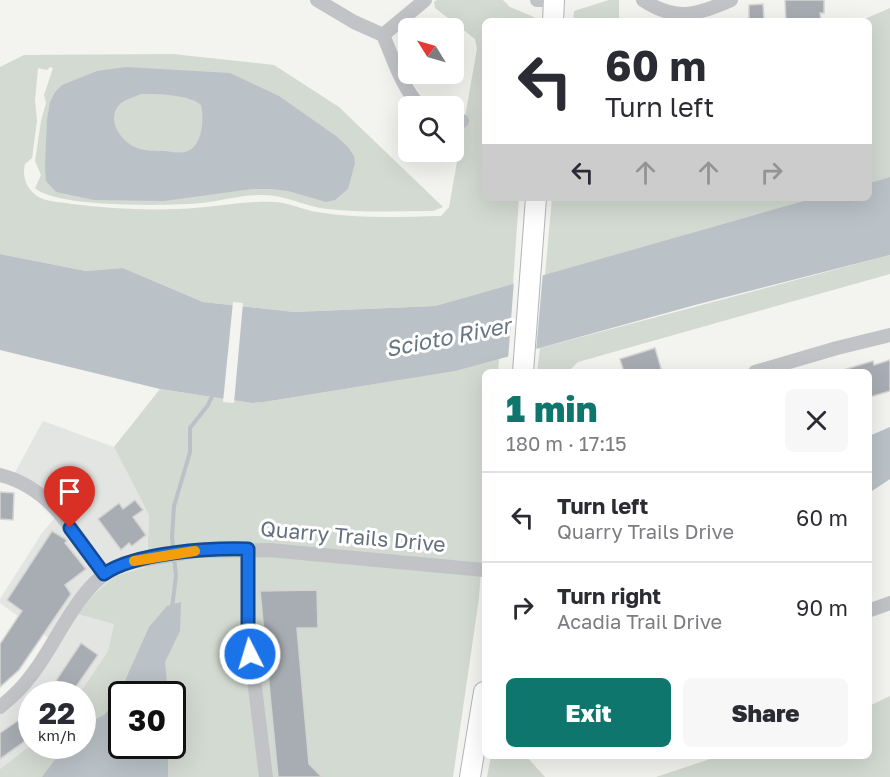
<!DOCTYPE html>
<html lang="en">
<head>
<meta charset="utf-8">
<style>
  body { margin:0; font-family:"Golos Text",sans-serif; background:#f7f7f7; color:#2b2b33; height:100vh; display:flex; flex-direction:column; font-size:22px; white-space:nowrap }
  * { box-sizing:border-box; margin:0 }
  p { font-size:20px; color:#7c7c81 }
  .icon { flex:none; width:33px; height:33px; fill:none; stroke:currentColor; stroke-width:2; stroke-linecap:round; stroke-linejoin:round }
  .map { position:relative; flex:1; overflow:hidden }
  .drawer { position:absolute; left:482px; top:369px; width:390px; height:390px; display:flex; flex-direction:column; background:#fff; border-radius:9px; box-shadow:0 6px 24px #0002 }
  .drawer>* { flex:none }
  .top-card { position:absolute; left:482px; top:18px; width:390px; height:183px; border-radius:9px; box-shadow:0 6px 24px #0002; background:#fff; color:#2b2b33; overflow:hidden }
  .needle { width:39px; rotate:307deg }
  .buttons { position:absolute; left:398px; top:18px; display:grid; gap:12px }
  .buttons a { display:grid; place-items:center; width:66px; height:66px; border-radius:9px; background:#fff; box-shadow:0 6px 24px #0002; font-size:30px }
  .speed { position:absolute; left:18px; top:681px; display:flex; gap:12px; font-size:30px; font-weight:700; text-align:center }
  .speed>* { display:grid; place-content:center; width:78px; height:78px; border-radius:50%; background:#fff; box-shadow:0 6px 24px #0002; line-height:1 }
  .speed small { font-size:15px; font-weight:400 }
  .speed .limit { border:3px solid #111; border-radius:9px; background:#fff; color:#111 }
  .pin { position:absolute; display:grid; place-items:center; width:51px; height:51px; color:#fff; margin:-62px -26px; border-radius:50% 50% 50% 0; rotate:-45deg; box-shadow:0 0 6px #0007 }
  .pin .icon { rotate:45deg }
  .me { position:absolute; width:66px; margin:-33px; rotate:355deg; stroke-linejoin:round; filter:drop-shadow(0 0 4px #0008) }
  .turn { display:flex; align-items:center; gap:21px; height:126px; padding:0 24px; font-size:27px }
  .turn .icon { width:78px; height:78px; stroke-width:2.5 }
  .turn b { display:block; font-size:42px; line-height:51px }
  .lanes { display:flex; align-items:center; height:57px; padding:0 24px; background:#0003; justify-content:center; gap:30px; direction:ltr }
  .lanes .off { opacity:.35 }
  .round { display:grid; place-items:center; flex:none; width:63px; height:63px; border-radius:9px; background:#f7f7f7 }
  .headline { display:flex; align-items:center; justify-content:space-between; height:102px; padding:0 24px }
  h1 { font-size:36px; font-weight:800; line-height:45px; color:#0f766e }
  .action { display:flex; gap:12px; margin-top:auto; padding:12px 24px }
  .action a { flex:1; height:69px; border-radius:9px; background:#0f766e; color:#fff; font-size:24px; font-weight:800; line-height:69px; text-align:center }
  .action a+a { background:#f7f7f7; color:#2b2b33 }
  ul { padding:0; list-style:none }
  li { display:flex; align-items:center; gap:18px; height:90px; padding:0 24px; border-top:2px solid #e1e1e2 }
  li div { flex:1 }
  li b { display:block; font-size:22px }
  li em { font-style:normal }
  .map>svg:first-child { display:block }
</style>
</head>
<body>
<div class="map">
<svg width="890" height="777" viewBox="0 0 890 777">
  <rect width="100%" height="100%" fill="#f3f3ef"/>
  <path fill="#e3e5e3" d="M43 421 114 447 149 515 147 568 115 576 114 624 108 651 79 694H32L31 745 0 769V707L54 642 0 603V599L42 533 59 513 12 478Z"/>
  <path fill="#d3dad1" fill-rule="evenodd" d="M437 0H503L510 7 534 17 533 21H484V198H519L513 284 435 306 294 312 203 302 123 268 86 271 0 254V67L24 55 173 54 274 65 339 107 443 207 433 211C398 211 363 213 328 209 305 207 285 194 261 195 241 195 222 201 202 203 171 206 56 208 35 188L41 175 35 161 41 121 46 103 44 95 53 68 50 67 47 70 38 68 35 100 37 121 32 158 25 164C22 177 26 188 37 196 46 202 61 202 72 204 112 209 155 211 195 208 221 206 247 201 273 202 289 202 302 210 317 212 358 219 400 217 441 216L449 207 477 49 475 39 435 8 434 2Z
    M609 0H619V21H573L574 11Z
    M890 8V177L869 183 868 21H860Z
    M552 198H814L545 275Z
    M890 255V274L578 362 568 372H537L540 348Z
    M499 359 498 372H484V529L479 598 453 777H0V769L31 745 82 746V694H79L108 651 114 624 78 614 89 599 115 576 147 567 149 515 114 447 160 389 252 403 264 402 456 371ZM122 694H172V746H122Z
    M890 696V777H656L719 756H868L869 706Z
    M491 756H526L545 777H487Z"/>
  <path fill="#bac2c7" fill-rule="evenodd" d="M126 67 230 73 279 96 336 136 348 147 354 156 355 163 348 189 335 200 326 202 288 191 271 189H252L164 201 94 200 56 192 46 181 45 165 47 120 50 102 55 92 62 85 97 71ZM141 94C157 94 189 94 201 105 204 118 203 145 188 151 181 154 172 152 165 151 156 151 146 151 137 148 121 142 105 119 120 104 126 99 134 97 141 94Z
    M890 177V255L695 305 456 371 264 402 252 403 160 389 0 350V254L86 271 123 268 203 302 294 312 435 306 814 198H868L869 183Z
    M890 427V479L869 493V436Z
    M181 602 180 631 165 662 168 694H122V746H168V777H42L65 746H82L83 726 104 715 115 703 149 627 167 606Z"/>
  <path fill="#f3f3ef" d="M543 272 536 352 508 360 514 280Z
    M233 302 243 303 234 403 223 402Z"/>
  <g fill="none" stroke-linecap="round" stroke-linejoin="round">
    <path stroke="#bac2c7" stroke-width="4" d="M172 608 176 576 172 537 174 506 190 452V428L208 405 214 392"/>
  </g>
  <path fill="#a8adb3" stroke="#d4d4d2" stroke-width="1.5" d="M785 0H824V13H820L821 20H786Z
    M763 4 764 21H749V5Z
    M655 348 662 372H624L620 359Z
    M890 360V391L873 396 868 397V372H843V370L873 361 874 365Z
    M0 492 14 493 13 520 0 519Z
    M135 500 143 510 133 517 146 535 132 546 129 543 121 550 98 519 119 503 123 509Z
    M52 531 67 540 65 543 86 569 65 585 71 594 19 670 0 687V644L22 611 7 600Z
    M317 590 318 628H297L309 764 322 777H278L260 591Z
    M81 643 98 655 71 694H47Z
    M32 711V736L0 759V733Z"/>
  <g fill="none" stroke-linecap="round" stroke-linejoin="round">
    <defs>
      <path id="secondary" d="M553 21 554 0
        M523 372 536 198
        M470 777 484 692"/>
    </defs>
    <use href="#secondary" stroke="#b1b5b9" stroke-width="22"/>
    <path stroke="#c1c3c7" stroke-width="14" d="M317 0 354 22 383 35 425 0
      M537 0H547
      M643 0C677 22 696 15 731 0
      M383 35C393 58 402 88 420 106
      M453 119 462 121
      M755 372 837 348 890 335
      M0 475C51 487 75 534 104 574
      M248 549V631L266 777
      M868 611 890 603
      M0 707C11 698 22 688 30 677 60 640 77 582 124 563L197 551 269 550 484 570"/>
    <use href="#secondary" stroke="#fff" stroke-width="20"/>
  </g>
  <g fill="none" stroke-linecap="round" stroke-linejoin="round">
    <defs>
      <path id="route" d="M70 528 104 574C136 552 210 548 248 549V631L250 654"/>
    </defs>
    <use href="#route" stroke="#114b97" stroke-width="15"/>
    <use href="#route" stroke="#1a73e8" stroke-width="10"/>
    <path stroke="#f59e0b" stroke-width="10" d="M134 561 195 551"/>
  </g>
  <g text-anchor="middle" stroke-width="6" stroke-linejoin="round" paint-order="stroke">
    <g font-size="21" fill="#65707e" stroke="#fff">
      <text transform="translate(353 537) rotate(5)" y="7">Quarry Trails Drive</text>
    </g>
    <g font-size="22" font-style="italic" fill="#667782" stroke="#fff">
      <text transform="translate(448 337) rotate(-11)" y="8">Scioto River</text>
    </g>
  </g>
</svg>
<div class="buttons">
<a><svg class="needle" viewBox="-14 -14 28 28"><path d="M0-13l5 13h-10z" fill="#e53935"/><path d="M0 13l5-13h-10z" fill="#7c7c81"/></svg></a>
<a><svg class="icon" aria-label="search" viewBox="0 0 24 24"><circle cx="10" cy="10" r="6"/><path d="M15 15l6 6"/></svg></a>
</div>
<div class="speed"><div>22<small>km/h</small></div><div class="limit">30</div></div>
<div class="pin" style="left:70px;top:528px;background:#d93025"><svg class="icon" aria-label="arrive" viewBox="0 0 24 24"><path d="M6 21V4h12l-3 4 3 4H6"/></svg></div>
<svg class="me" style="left:250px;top:654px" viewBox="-20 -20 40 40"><circle r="17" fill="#1a73e8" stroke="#fff" stroke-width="3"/><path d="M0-11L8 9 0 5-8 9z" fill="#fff"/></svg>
<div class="top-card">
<div class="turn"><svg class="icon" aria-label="left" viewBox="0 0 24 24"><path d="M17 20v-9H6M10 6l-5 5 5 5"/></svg><div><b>60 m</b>Turn left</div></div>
<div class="lanes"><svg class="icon" aria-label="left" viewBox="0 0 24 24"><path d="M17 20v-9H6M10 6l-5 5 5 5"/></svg><svg class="icon off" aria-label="ahead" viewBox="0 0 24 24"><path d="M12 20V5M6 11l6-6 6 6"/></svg><svg class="icon off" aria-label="ahead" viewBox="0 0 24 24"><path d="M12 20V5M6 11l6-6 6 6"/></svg><svg class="icon off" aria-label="right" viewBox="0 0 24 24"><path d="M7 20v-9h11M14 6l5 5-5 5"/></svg></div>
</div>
<section class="drawer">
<div class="headline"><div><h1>1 min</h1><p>180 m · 17:15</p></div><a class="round"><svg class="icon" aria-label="close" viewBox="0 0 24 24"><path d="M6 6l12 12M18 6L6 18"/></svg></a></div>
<ul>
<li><svg class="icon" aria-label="left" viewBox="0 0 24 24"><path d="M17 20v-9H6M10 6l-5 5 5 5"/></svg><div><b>Turn left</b><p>Quarry Trails Drive</p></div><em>60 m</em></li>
<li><svg class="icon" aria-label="right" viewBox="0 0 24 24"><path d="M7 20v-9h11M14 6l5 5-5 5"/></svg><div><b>Turn right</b><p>Acadia Trail Drive</p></div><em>90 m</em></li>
</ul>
<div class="action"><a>Exit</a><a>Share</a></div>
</section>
</div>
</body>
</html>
